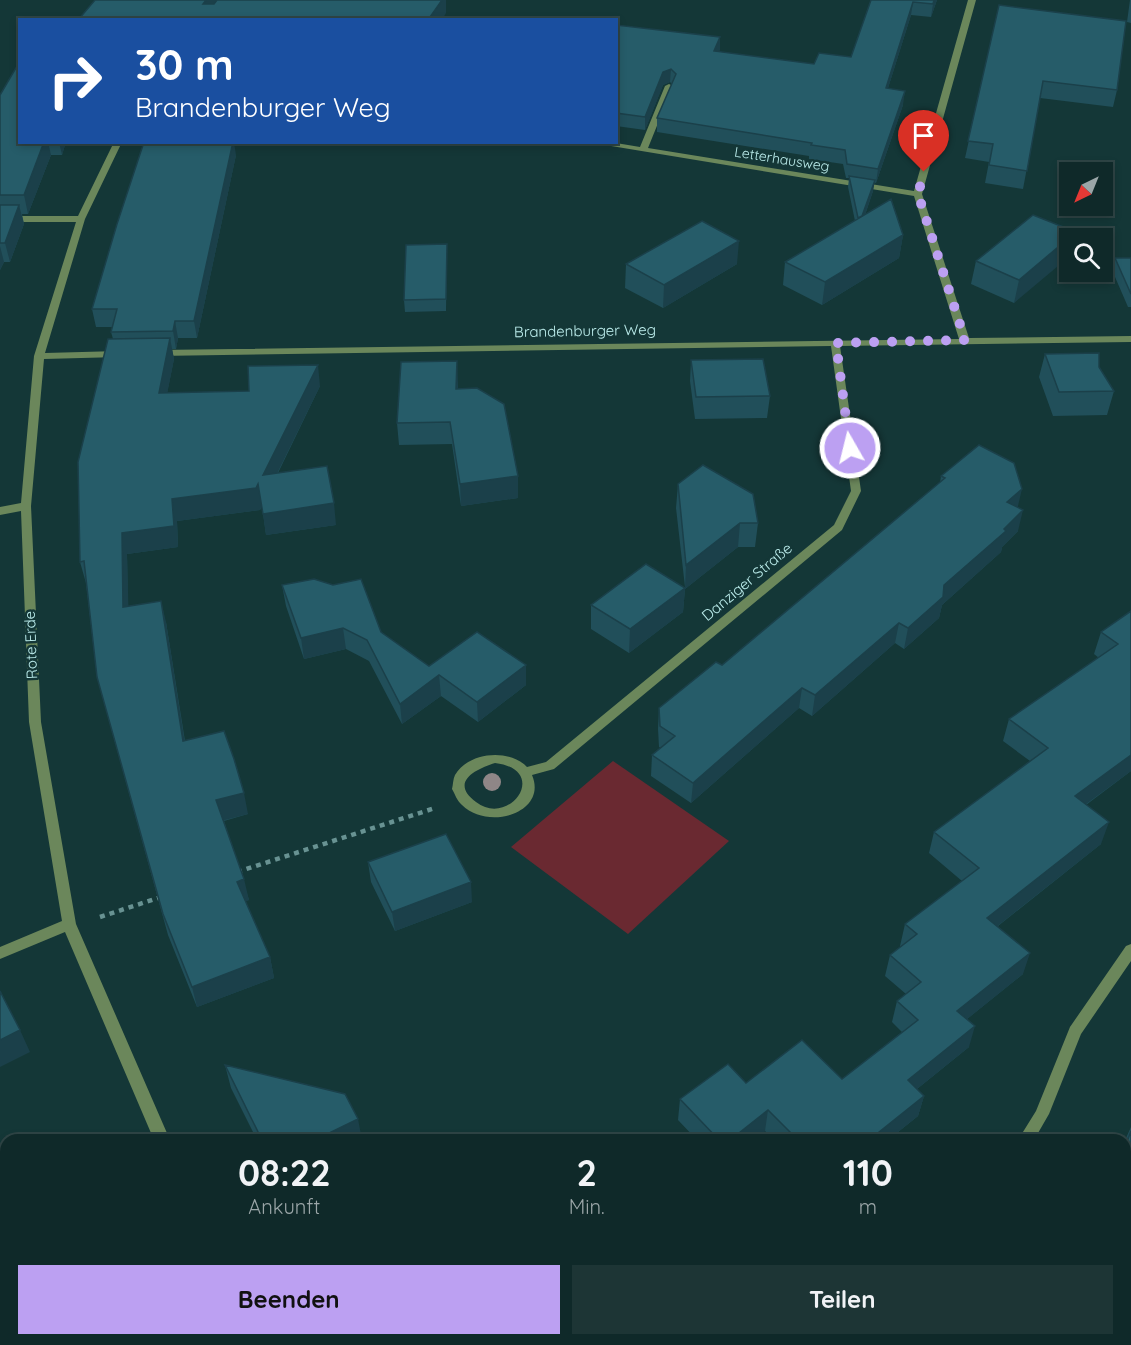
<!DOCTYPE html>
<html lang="de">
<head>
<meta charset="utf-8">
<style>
  body { margin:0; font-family:Quicksand,sans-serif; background:#1d3535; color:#f1f3f6; height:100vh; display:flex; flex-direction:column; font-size:22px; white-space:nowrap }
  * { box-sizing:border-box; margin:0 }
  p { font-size:20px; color:#9ba6a8 }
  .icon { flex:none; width:33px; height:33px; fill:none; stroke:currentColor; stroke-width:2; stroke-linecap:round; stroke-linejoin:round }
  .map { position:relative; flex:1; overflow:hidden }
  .sheet { position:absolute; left:0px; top:1134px; width:1131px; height:212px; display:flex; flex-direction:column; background:#0f2929; border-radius:18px 18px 0 0; box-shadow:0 3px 9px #0003,0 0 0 2px #2f4546 }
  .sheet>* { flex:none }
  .hud { position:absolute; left:18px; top:18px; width:600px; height:126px; border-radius:0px; box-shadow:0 3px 9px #0003,0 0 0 2px #2f4546; background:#1a4fa0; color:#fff; overflow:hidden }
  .needle { width:39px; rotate:223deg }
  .tools { position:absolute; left:1059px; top:162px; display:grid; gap:12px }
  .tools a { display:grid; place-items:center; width:54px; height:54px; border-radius:0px; background:#0f2929; box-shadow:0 3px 9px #0003,0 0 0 2px #2f4546; font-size:30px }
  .pin { position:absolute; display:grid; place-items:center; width:51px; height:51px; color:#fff; margin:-62px -26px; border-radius:50% 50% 50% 0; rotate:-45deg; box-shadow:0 0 6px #0007 }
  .pin .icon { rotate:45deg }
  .me { position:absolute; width:66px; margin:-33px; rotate:352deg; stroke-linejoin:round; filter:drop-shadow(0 0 4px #0008) }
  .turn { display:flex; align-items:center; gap:21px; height:126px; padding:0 18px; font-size:27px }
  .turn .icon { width:78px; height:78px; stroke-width:2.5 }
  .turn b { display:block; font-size:42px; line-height:51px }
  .eta { display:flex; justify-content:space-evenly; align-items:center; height:102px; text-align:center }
  .eta b { font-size:36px; font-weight:700; line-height:42px }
  .cta { display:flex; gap:12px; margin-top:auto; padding:12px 18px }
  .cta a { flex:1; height:69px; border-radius:0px; background:#bca0f2; color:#111; font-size:24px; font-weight:700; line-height:69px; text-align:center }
  .cta a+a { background:#1d3535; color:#f1f3f6 }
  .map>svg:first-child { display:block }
</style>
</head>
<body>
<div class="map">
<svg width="1131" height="1345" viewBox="0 0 1131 1345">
  <rect width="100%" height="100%" fill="#143737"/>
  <path fill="#6a2931" d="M613 761 729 841 628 934 511 847Z"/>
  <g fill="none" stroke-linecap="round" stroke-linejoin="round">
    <path stroke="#689292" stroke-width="4.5" stroke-dasharray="5 5" stroke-linecap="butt" d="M237 872 435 808
      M100 917 161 897
      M182 1345 192 1340"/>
    <path fill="#6b875b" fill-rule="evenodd" d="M968 0H976L922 194 969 338 1131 336V342L840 346 861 491 842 530 554 769 532 775C548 813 488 831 462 805 457 801 455 794 452 789 453 785 453 779 455 775 468 752 509 748 527 767L546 762 834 525 851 491 831 346 157 356 152 353 157 350 959 339 914 196 587 142H610L640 147 665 86 669 84 673 86 648 148 914 191ZM495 763C551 770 509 828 476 802 449 782 476 769 495 763Z
      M114 142H122L85 219 45 353 119 351 124 354 119 357 44 359 31 506 41 722 76 924 170 1140H154L65 932 0 959V947L62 921 29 722 21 511 0 515V507L21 503 34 356 76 222H0V216H78Z
      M1131 944V961L1081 1034 1049 1114 1034 1140H1018L1036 1111 1070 1027 1126 946Z
      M242 1340H258L260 1345H244Z
      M866 1340H885L883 1345H864Z"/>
  </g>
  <circle fill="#8f8687" cx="492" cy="782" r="9"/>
  <path fill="#214f5a" d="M871 0H937L931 17 911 15 888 88 903 105 876 183 874 182 873 191 865 215 903 235 899 258 822 305 783 285 785 262 855 221 848 187 849 178H846L843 164 809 159V156L657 132V118L672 84 670 82 663 85 645 130 616 126V25L720 37 719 52 814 64 851 57Z
    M1130 0H1131V23L1127 22Z
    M999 5 1117 90 1113 107 1040 98 1023 189 985 183 989 162 965 158Z
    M0 95 20 142H66L62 155H51L28 214H22L24 224 10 262H4L0 270Z
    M236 155 197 338H178L176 349H172L174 359 167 393 249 391 320 386 278 473 336 525 266 535 262 506 260 510 177 521 178 547 127 554 128 607 166 622 185 741 248 814 224 821 249 900 245 901 270 957 274 978 197 1007 168 935 97 677 86 583 80 562 113 339 111 332 113 327H96L92 309Z
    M1076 232 1014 303 971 284 976 261Z
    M447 244 446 311 405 312 404 300Z
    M1115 258H1131V307H1128L1112 270Z
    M626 264H737L663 308 625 288Z
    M1045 354 1099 367 1114 391 1107 415 1053 416 1039 377Z
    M691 360 770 396 767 418 695 419 690 381Z
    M458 383V389L518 498 461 506 452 444 399 445 397 423Z
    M941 476 1018 507V531L1002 547 1001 552 942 605 939 618 904 649 895 643 812 716 799 708 691 803 651 776 652 755 661 748 659 747 658 729 659 708 722 665 940 483Z
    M678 484 758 523 755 547H738L685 589 683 612 629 653 591 629V605L685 587 676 508Z
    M282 585 429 666 526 685 478 722 441 696 402 724 369 661 346 649 304 659 286 606Z
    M1131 611V771L1086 805 1101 844 998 926 1023 974 967 1019 969 1047 917 1089 924 1096 918 1116 888 1140H774L765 1131 753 1140H697L678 1120 680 1099 746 1083 842 1079 902 1032 892 1022 897 1001 906 994 885 976 890 955 901 947 900 946 905 924 962 881 929 853 934 832 1030 761 1003 741 1009 719 1099 658 1094 654 1101 632Z
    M368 862 472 902 395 931 371 882Z
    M225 1065 362 1140H257L231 1088Z
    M1131 1127V1331L1125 1340V1140H1112L1115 1133 1126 1138Z
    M367 1340H512L515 1345H370Z
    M642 1340H654L646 1345Z
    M660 1340H735L727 1345H663Z"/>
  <path fill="#1b404a" d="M206 0H221L207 20 203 4Z
    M442 0H446V13L442 20H428Z
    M934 0H937L931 17 933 4Z
    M913 2 911 15 884 101 886 88Z
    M720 37V50L713 64 714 51Z
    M671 69 670 82 663 85 645 130V117L663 72Z
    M905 91 903 105 876 183 878 169Z
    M44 142H48L51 155 28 214 24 195Z
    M59 142H66L62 155Z
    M233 142H234L236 155 197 338 194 321Z
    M875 180 873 191 858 236 859 224Z
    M19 205 24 224 10 262 5 243Z
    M1076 232 1074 238H1070V256L1014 303 1019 280Z
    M903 235 899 258 822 305 825 282Z
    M739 241 737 264 663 308 664 285Z
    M0 246 4 262 0 270Z
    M175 321 178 338 176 349 173 331Z
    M170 338 174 359 163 415 159 393Z
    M457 361 458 383 457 411 456 389Z
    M318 365 320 386 266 496 263 475Z
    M518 476V498L461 506 460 484Z
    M258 484 262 506 260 510 177 521 178 547 127 554 129 629 123 607 122 533 172 499Z
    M1022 489 1017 510 1007 502Z
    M334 503 336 525 266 535 263 514Z
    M1023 510 1018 531 1002 547 1001 552 942 605 939 618 904 649 908 628 944 585Z
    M740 523 738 547 685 589 683 612 629 653 630 629 685 588 686 565Z
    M161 601 166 622 188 763 183 741Z
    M899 623 895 643 812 716 815 695Z
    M343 628 346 649 304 659 301 638Z
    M526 665V685L478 722 477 702Z
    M439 675 441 696 402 724 400 704Z
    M802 688 799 708 691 803 693 783Z
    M1131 755V771L1067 818 1075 796Z
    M244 793 248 814 221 821 216 800Z
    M1109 822 1101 844 981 939 987 918Z
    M244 879 249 900 241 903 237 882Z
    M471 882 472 902 395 931 392 912Z
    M1030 953 1023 974 951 1032 957 1011Z
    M270 957 274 978 197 1007 192 987Z
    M975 1026 969 1047 902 1101 908 1080Z
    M20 1030 30 1052 0 1067V1040Z
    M924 1096 918 1116 888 1140H869Z
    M768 1110 765 1131 753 1140H730Z
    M358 1119 362 1140H315Z
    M34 1340H84L73 1345H23Z
    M646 1340H654L646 1345Z
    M711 1340H735L727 1345H702Z"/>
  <path fill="#265c69" stroke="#1b404a" stroke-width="1.5" d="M95 0H206L203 4H214L217 0H442L428 20H78Z
    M871 0H934L933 4 913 2 886 88 905 91 878 169 847 164 845 150 811 145 812 143 657 118 676 74 671 69 663 72 645 117 616 113V25L720 37 714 51 814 64 819 53 851 57Z
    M999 5 1126 21 1117 90 1043 81 1027 171 989 165 993 144 968 141Z
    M20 61V142H44L24 195H0V95Z
    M144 142H233L194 321H175L173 331 111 332 117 309H92L117 224Z
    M849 176 875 180 862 216 858 218Z
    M891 199 903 235 825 282 785 262Z
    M0 205H19L5 243H0Z
    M1033 215 1076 232 1019 280 976 261Z
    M702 221 739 241 664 285 626 264Z
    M447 244 446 299 404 300 406 245Z
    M1115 258H1131V294Z
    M170 338 159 393 249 391 248 366 318 365 263 475 327 466 334 503 263 514 258 484 256 488 172 499 174 526 122 533 123 607 161 601 183 741 224 731 234 759 244 793 216 800 244 879 237 882 270 957 192 987 163 914 97 677 84 561 80 562 78 462 108 339Z
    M1099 353V367L1114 391 1059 392 1045 354Z
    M763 359 770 396 696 397 691 360Z
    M457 361 456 389 477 388 504 404 518 476 460 484 450 422 397 423 401 362Z
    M979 445 1014 463 1022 489 1007 502 1023 510 1004 529 1006 531 944 585 943 597 908 628 899 623 815 695 802 688 693 783 652 755 675 736 660 726 659 708 716 662 722 665 945 478 941 476Z
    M703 465 753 494 758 523H740L686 565 678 484Z
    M646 564 685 588 630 629 591 605Z
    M314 579 333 585 361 579 381 632 429 666 477 632 526 665 477 702 439 675 400 704 367 640 343 628 301 638 282 585Z
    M1131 611V755L1075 796 1109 822 987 918 1030 953 957 1011 975 1026 908 1080 924 1096 869 1140H798L768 1110 730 1140H719L680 1099 728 1064 746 1083 802 1040 842 1079 918 1020 897 1001 921 982 890 955 917 934 905 924 979 868 934 832 1048 748 1009 719 1118 644 1101 632Z
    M446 834 471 882 392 912 368 862Z
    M0 991 20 1030 0 1040Z
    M225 1065 345 1094 358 1119 315 1140H262Z
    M1131 1131V1330L1126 1345H973L975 1340H1125V1140H1113L1115 1133 1128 1139Z
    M6 1227V1340H34L23 1345H0V1229Z
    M373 1340H512L515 1345H376Z
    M674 1340H711L702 1345H678Z"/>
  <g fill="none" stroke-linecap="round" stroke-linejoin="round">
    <path stroke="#bca0f2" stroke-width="10" stroke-dasharray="0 18" d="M850 448 836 343 965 340 918 194 924 172"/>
  </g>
  <g text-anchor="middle" stroke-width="5" stroke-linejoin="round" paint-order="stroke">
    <g font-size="14" fill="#bcedec" stroke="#143737">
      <text transform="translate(782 159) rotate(9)" y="5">Letterhausweg</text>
    </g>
    <g font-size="15" fill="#bcedec" stroke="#143737">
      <text transform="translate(585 331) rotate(-1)" y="5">Brandenburger Weg</text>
      <text transform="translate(747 582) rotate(-40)" y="5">Danziger Straße</text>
      <text transform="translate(31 645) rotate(-92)" y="5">Rote Erde</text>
    </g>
  </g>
</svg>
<div class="tools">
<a><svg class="needle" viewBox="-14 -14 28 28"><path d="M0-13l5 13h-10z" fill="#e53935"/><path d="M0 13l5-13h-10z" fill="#9ba6a8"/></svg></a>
<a><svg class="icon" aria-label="search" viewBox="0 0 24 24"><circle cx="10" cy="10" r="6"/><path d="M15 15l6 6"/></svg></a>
</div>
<div class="pin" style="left:924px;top:172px;background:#d93025"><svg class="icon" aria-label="arrive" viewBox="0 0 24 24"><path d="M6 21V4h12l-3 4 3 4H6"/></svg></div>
<svg class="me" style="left:850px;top:448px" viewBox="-20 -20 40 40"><circle r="17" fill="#bca0f2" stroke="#fff" stroke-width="3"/><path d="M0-11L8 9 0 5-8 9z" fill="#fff"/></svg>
<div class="hud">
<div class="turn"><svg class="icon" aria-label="right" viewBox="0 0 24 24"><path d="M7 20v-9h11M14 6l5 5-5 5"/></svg><div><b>30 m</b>Brandenburger Weg</div></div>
</div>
<section class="sheet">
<div class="eta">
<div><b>08:22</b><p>Ankunft</p></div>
<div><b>2</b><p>Min.</p></div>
<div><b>110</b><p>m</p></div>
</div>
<div class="cta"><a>Beenden</a><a>Teilen</a></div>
</section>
</div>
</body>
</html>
